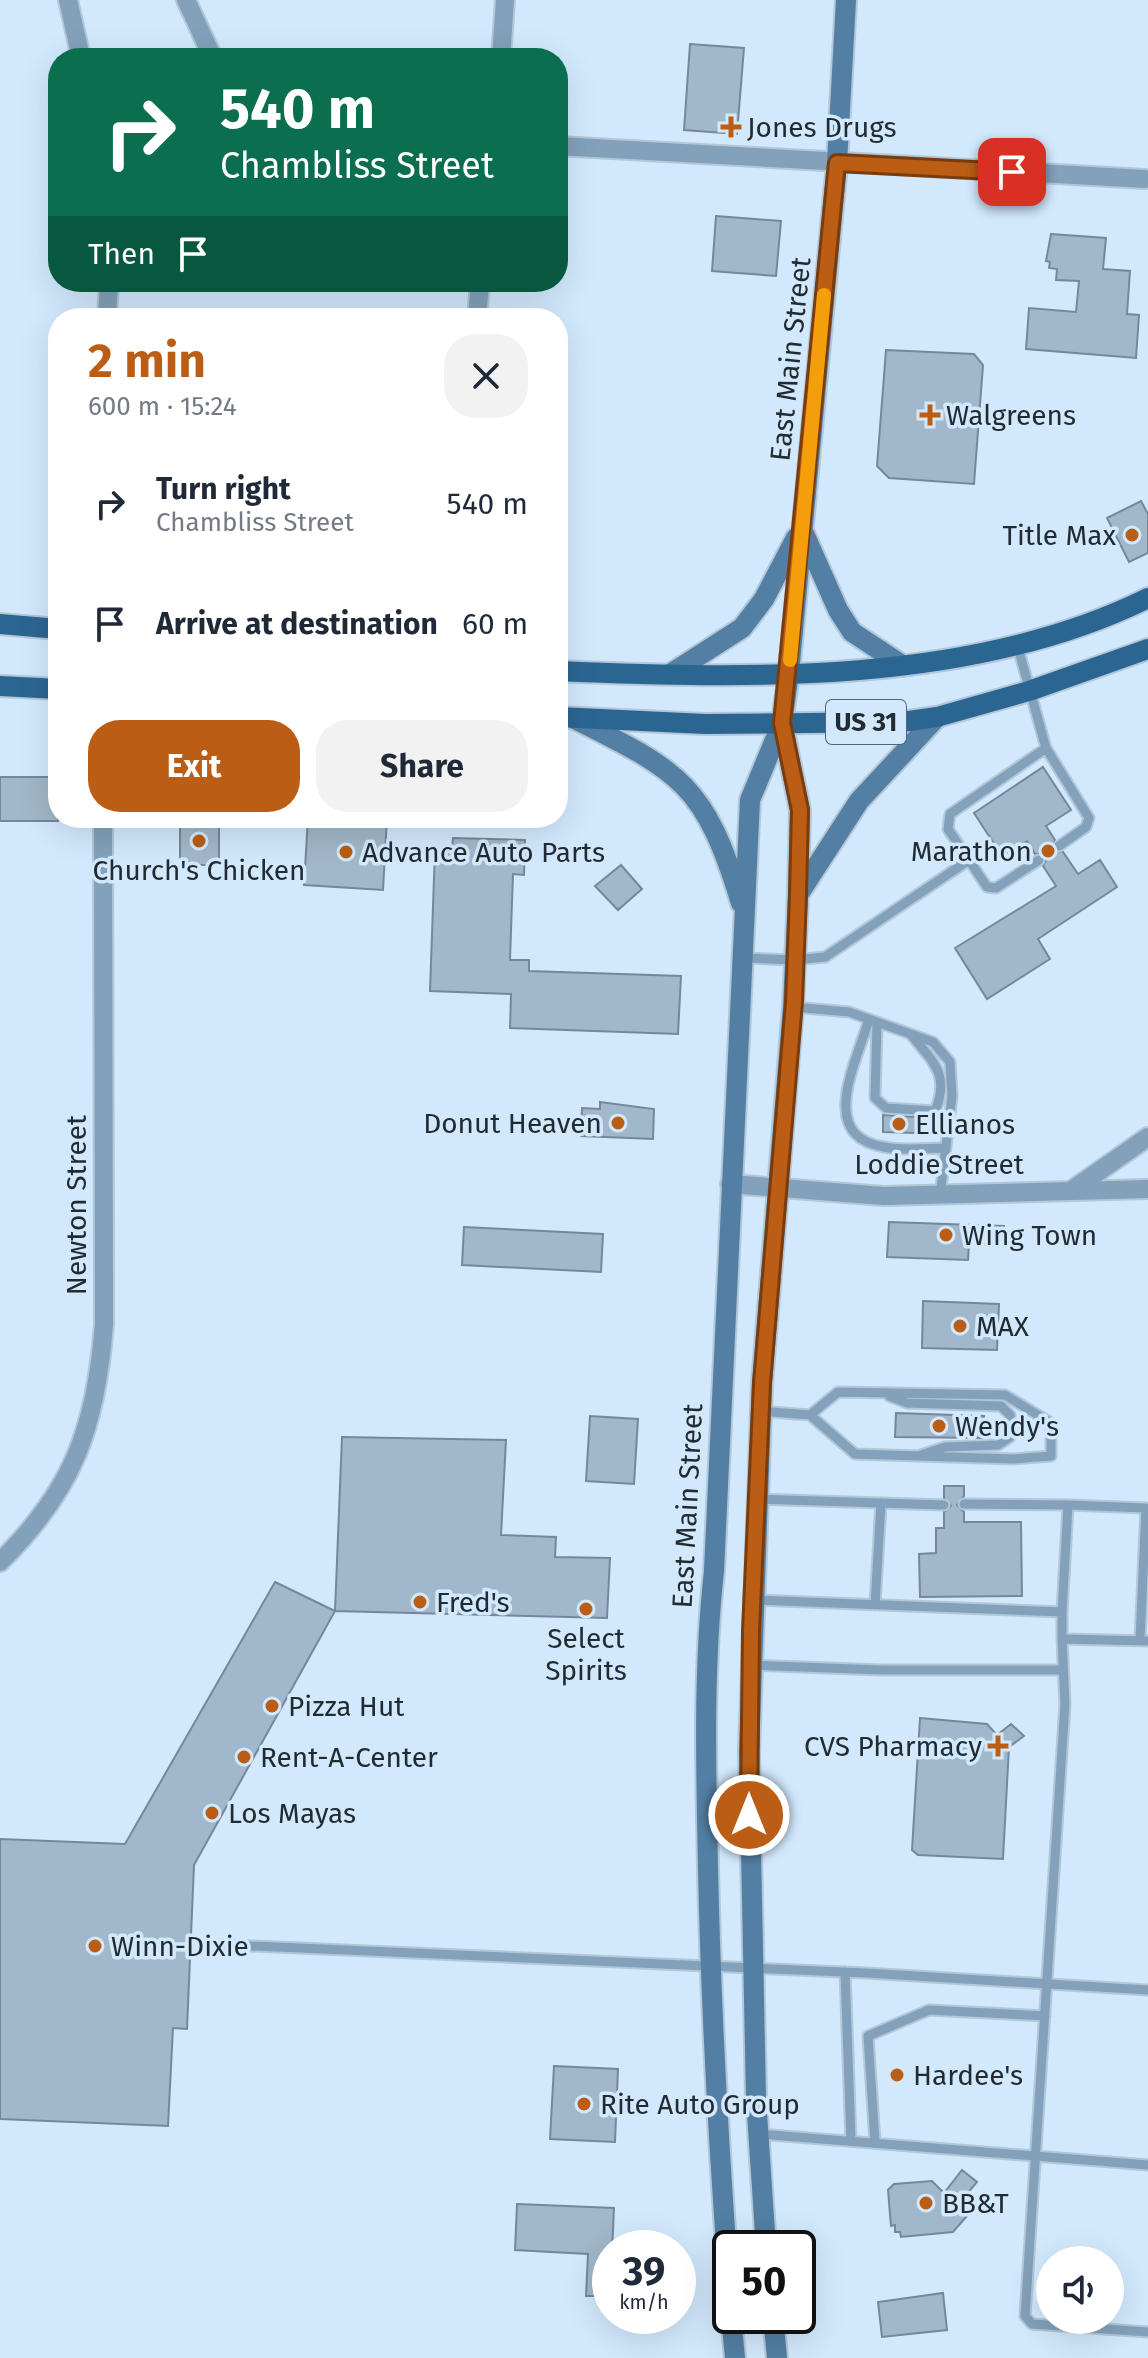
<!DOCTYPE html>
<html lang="en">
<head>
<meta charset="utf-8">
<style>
  body { margin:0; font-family:"Fira Sans",sans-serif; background:#f2f2f3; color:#1f2937; height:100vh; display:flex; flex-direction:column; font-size:30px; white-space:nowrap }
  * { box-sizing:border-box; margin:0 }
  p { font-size:26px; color:#747a83 }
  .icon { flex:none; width:44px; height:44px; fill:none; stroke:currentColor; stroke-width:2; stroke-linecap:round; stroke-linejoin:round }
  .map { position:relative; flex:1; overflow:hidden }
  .sheet { position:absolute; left:48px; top:308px; width:520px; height:520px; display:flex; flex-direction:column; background:#fff; border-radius:32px; box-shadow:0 8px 32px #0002 }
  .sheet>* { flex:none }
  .hud { position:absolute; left:48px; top:48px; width:520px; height:244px; border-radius:32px; box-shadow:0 8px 32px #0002; background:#0b6e4f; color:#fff; overflow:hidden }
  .tools { position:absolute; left:1036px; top:2246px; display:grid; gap:16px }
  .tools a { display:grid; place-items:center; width:88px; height:88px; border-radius:50%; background:#fff; box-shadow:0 8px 32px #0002; font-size:40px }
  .speed { position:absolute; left:592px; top:2230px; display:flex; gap:16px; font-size:40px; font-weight:700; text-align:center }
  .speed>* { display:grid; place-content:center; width:104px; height:104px; border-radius:50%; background:#fff; box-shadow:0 8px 32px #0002; line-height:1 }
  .speed small { font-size:20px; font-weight:400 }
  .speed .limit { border:4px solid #111; border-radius:12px; background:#fff; color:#111 }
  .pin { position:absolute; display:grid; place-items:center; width:68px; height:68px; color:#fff; margin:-34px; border-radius:16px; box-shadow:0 4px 12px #0006 }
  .me { position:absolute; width:88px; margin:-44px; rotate:0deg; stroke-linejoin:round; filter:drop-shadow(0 0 6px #0008) }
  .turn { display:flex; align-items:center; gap:28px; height:168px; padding:0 40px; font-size:36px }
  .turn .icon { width:104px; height:104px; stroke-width:2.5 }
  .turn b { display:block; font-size:56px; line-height:68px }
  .then { display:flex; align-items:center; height:76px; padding:0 40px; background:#0003; gap:16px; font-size:30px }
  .round { display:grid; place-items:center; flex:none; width:84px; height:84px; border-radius:32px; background:#f2f2f3 }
  .overview { display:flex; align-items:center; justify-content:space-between; height:136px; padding:0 40px }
  h1 { font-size:48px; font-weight:700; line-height:60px; color:#bb5d14 }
  .primary-button { display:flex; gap:16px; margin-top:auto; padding:16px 40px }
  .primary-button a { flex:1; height:92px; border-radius:32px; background:#bb5d14; color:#fff; font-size:32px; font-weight:700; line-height:92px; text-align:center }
  .primary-button a+a { background:#f2f2f3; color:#1f2937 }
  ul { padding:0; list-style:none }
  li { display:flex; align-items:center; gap:24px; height:120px; padding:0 40px }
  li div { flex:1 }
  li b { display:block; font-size:30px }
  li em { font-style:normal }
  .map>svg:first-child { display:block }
</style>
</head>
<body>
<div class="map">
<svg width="1148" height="2358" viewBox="0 0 1148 2358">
  <rect width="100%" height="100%" fill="#d2e9fd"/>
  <path fill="#a1b8ca" stroke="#73899b" stroke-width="2" d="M690 44 744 48 737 134 684 130Z
    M716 216 781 221 776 276 712 271Z
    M1051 234 1106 238 1103 269 1130 271 1127 314 1139 315 1136 358 1026 349 1029 308 1076 312 1079 281 1056 280 1057 269 1049 268 1050 262 1046 261Z
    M886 350 974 354 983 365 974 484 889 478 877 466Z
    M1141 501 1148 514V553L1129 562 1107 518Z
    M1043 767 1071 810 1046 826 1055 840 1052 850 1063 852 1078 874 1100 860 1117 887 1038 939 1050 959 987 999 955 948 1056 886 1043 866 1046 860 1043 854H1035L1027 841 1002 856 974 813Z
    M0 777H58V821H0Z
    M180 818H219V865H180Z
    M308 818H387L383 890 304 885Z
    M453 838 525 840 524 875 513 874 510 960H529V971L681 976 678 1034 510 1028 511 994 430 991 435 850H452Z
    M621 865 642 889 618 910 595 886Z
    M600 1102 654 1109 653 1139 581 1136 582 1108 600 1109Z
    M883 1115 916 1117 915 1133 883 1132Z
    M889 1222 1004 1226V1245L969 1244 968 1260 887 1257Z
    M464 1227 603 1234 601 1272 462 1265Z
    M923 1301 999 1304 997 1350 922 1348Z
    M896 1413 984 1416 983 1438 895 1437Z
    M590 1416 638 1419 634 1484 586 1481Z
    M342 1437 506 1440 501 1535 556 1537 555 1557 610 1558 607 1618 335 1611Z
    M944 1486H964V1496L957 1505 964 1512V1522H1021L1022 1596 920 1597 919 1554 936 1553V1528H944V1512L951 1506 944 1498Z
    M275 1582 335 1611 194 1865 187 2029 173 2028 168 2126 0 2119V1839L125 1844Z
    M920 1718 987 1724 997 1735 1011 1724 1024 1736 1009 1747 1003 1859 918 1855 912 1850Z
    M554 2066 618 2069 615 2142 550 2139Z
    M962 2170 977 2182 958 2205 967 2216 953 2232 901 2237 900 2232H895V2225L891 2226 888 2190 894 2184 932 2181 944 2193Z
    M517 2204 614 2208 610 2296H586L588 2254 515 2250Z
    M943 2293 947 2330 882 2337 878 2302Z"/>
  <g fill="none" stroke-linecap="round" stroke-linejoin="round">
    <defs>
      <path id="lane" d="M1046 748 1089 818 1086 827 1059 846
        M969 860 987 887 996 888 1039 860
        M745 958 795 960 825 957 969 860 948 829 950 814 1046 748 1017 644
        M793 1007 849 1012 933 1042 950 1062 952 1096 940 1196
        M869 1019C857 1062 816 1136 884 1147 903 1151 926 1148 946 1148
        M877 1022 875 1098 886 1108 935 1111C950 1075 934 1063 912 1036
        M889 1396 907 1403 1001 1406 1010 1415V1437L998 1445 945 1447 921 1455
        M760 1411 810 1415 855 1454 1014 1459 1051 1456V1423L1005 1395 838 1392 810 1415
        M756 1499 944 1505
        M964 1504 1068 1505
        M755 1600 1062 1612 1068 1505 1146 1508 1140 1640
        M875 1605 881 1503
        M1062 1612V1639
        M1148 1641 1062 1639 1065 1704 1025 2316 1032 2324 1148 2332
        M750 1665 881 1670H1062
        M206 1944 866 1973 1148 1990
        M845 1972 851 2141
        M758 2134 1148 2165
        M875 2142 868 2036 929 2010 1045 2016"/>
      <path id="street" d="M68 0 81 58
        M186 0 213 58
        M501 58 505 0
        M558 146 1145 179
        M107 318 109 282
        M477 318 480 282
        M730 1184 884 1196 1148 1189
        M1072 1190 1148 1137
        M0 1562C74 1489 96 1427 104 1324L103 818"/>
      <path id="secondary" d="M803 531 838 610 852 632 902 665
        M672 673 742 628 764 599 796 538
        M573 718C681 772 705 784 741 903
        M798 895 859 801 937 717
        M766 2248 756 2098 749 1752 762 1383 793 1007 798 895 800 810 782 723
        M730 2298C719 2155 711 2012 708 1868 706 1768 703 1670 714 1571L750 800 782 723 789 673 837 163 846 0
        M731 2316 735 2358
        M773 2316 777 2358"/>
      <path id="primary" d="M0 624 58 629
        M558 671C750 679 972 685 1148 598
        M0 686 58 689
        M558 717 705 724 902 722 937 717 1029 691 1148 649"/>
    </defs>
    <use href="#lane" stroke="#b2c7d8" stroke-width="13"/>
    <use href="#street" stroke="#b2c7d8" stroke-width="22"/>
    <use href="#secondary" stroke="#b2c7d8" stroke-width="24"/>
    <use href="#primary" stroke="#b2c7d8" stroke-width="24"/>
    <use href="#lane" stroke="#83a1ba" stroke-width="9"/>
    <use href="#street" stroke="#83a1ba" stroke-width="18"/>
    <use href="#secondary" stroke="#527fa3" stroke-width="20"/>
    <use href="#primary" stroke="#2b6692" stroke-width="20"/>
  </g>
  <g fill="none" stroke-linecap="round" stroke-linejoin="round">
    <defs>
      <path id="route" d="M749 1815 751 1631 762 1383 794 1002 798 895 800 810 782 723 837 163 1012 172"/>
    </defs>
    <use href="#route" stroke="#7a3c0d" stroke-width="20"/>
    <use href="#route" stroke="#bb5d14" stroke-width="14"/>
    <path stroke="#f59e0b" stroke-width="14" d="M790 660 824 295"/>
  </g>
  <g fill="#bb5d14" stroke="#d2e9fd" stroke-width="3">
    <path d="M727 115h8v8h8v8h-8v8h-8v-8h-8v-8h8z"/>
    <path d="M926 403h8v8h8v8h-8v8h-8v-8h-8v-8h8z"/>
    <circle cx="1132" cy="535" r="8"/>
    <circle cx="199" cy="841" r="8"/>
    <circle cx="1048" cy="851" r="8"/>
    <circle cx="346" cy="852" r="8"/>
    <circle cx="618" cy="1123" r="8"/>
    <circle cx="899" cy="1124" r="8"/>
    <circle cx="946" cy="1235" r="8"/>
    <circle cx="960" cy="1326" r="8"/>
    <circle cx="939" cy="1426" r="8"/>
    <circle cx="420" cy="1602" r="8"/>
    <circle cx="586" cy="1609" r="8"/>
    <circle cx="272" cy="1706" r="8"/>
    <path d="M994 1734h8v8h8v8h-8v8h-8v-8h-8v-8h8z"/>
    <circle cx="244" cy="1757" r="8"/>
    <circle cx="212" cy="1813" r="8"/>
    <circle cx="95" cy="1946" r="8"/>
    <circle cx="897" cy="2075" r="8"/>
    <circle cx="584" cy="2104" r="8"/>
    <circle cx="926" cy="2203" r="8"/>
  </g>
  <g text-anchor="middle" stroke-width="7" stroke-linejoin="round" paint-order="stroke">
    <rect fill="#d2e9fd" stroke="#57646f" stroke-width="2" x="826" y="700" width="80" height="44" rx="6"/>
    <g font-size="26" font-weight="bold" fill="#222b32">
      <text x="866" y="731">US 31</text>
    </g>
    <g font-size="28" fill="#222b32" stroke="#d2e9fd" text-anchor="start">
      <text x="747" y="137">Jones Drugs</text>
      <text x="946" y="425">Walgreens</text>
      <text x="1116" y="545" text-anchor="end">Title Max</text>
      <text x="1032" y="861" text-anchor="end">Marathon</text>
      <text x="362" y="862">Advance Auto Parts</text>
      <text x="199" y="880" text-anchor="middle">Church's Chicken</text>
      <text x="602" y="1133" text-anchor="end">Donut Heaven</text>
      <text x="915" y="1134">Ellianos</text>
      <text x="962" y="1245">Wing Town</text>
      <text x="976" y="1336">MAX</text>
      <text x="955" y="1436">Wendy's</text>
      <text x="436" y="1612">Fred's</text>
      <text x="586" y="1648" text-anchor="middle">Select<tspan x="586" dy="32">Spirits</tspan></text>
      <text x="288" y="1716">Pizza Hut</text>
      <text x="982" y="1756" text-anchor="end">CVS Pharmacy</text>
      <text x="260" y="1767">Rent-A-Center</text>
      <text x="228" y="1823">Los Mayas</text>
      <text x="111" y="1956">Winn-Dixie</text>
      <text x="913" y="2085">Hardee's</text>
      <text x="600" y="2114">Rite Auto Group</text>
      <text x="942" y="2213">BB&amp;T</text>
    </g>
    <g font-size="28" fill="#222b32" stroke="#d2e9fd">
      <text transform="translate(790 359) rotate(-84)" y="10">East Main Street</text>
      <text x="939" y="1174">Loddie Street</text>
      <text transform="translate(76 1205) rotate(-90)" y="10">Newton Street</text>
      <text transform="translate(687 1506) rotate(-87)" y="10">East Main Street</text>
    </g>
  </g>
</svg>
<div class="tools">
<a><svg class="icon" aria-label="sound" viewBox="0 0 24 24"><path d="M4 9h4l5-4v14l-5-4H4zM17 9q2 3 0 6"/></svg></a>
</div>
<div class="speed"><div>39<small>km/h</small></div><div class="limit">50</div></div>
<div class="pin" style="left:1012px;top:172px;background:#d93025"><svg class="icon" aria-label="arrive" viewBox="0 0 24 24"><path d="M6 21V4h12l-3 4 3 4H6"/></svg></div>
<svg class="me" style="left:749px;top:1815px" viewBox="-20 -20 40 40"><circle r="17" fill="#bb5d14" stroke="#fff" stroke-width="3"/><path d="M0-11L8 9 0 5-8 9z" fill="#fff"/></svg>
<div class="hud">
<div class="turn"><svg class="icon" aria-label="right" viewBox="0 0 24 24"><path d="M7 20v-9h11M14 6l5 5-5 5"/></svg><div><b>540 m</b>Chambliss Street</div></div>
<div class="then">Then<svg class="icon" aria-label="arrive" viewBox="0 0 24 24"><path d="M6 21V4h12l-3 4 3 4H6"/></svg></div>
</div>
<section class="sheet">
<div class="overview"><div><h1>2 min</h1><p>600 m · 15:24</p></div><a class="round"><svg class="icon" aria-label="close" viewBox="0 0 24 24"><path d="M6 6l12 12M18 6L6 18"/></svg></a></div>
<ul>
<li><svg class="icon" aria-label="right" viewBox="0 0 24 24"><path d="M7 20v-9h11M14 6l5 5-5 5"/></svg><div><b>Turn right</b><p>Chambliss Street</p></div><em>540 m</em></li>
<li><svg class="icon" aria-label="arrive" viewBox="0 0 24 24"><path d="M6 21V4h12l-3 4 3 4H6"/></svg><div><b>Arrive at destination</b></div><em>60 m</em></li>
</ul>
<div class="primary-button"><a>Exit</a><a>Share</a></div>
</section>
</div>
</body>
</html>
